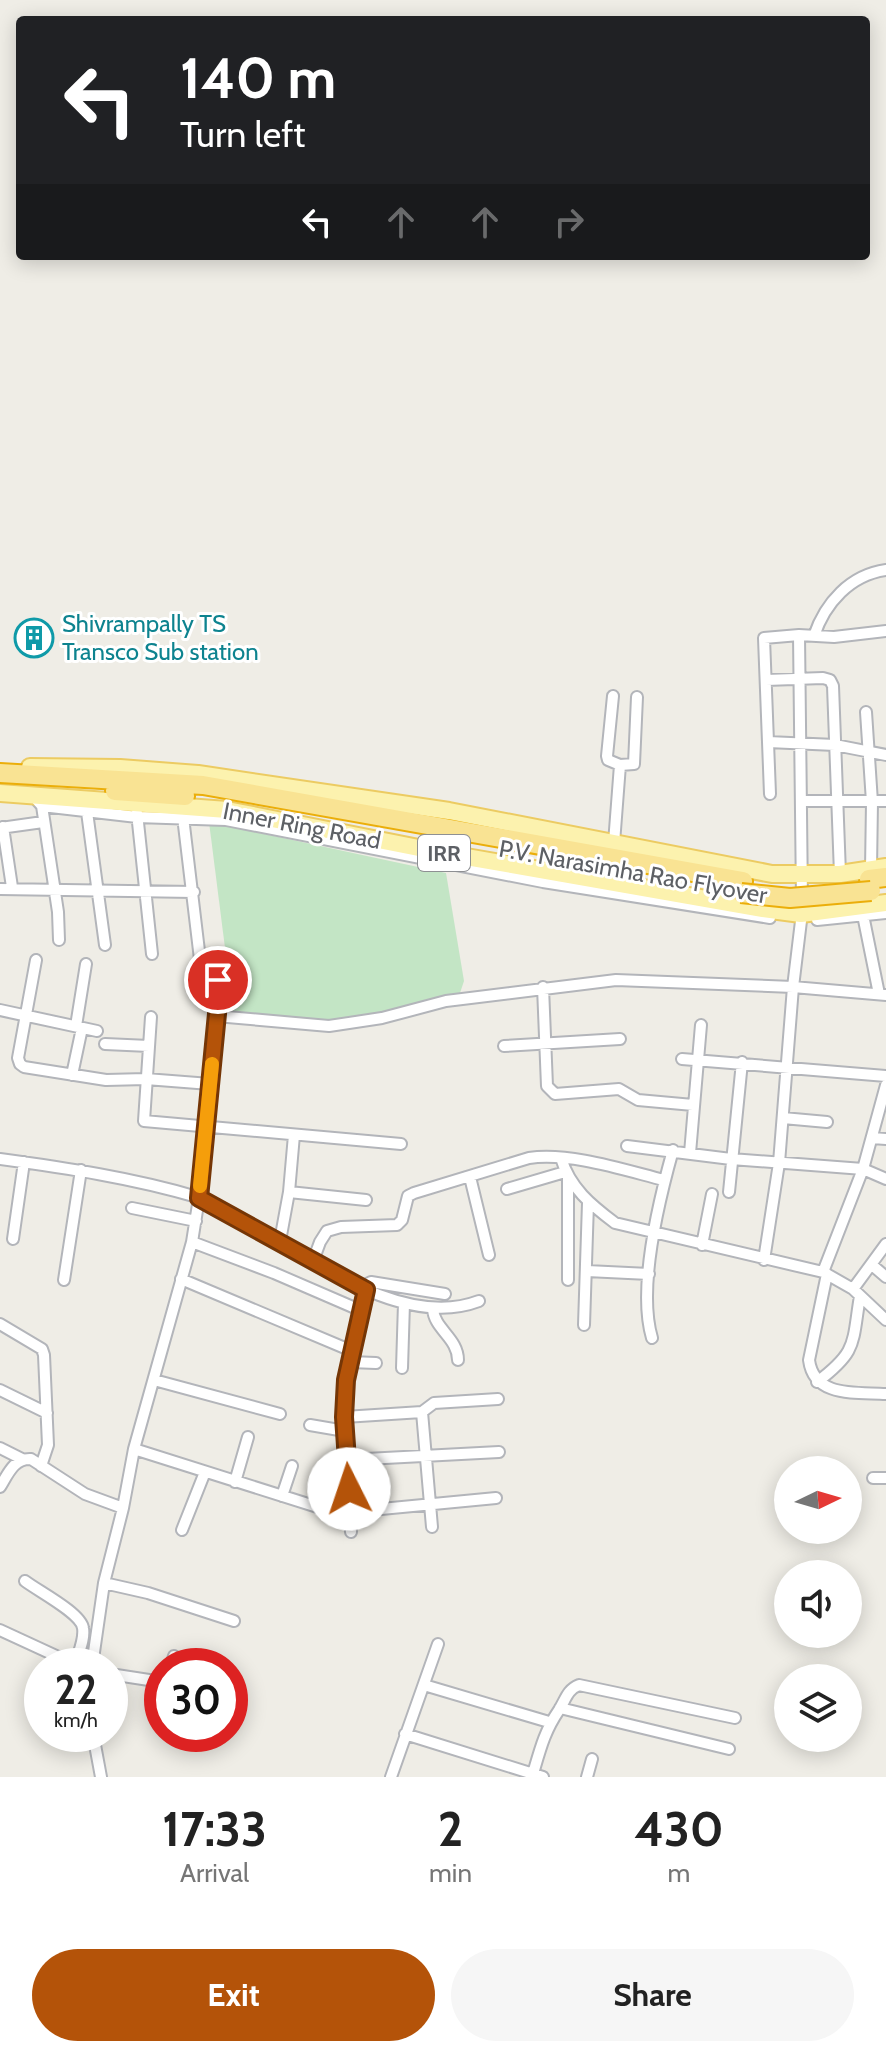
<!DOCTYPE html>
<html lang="en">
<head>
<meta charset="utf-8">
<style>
  body { margin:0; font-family:Cabin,sans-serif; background:#f6f6f6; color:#222; height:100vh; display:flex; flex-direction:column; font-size:30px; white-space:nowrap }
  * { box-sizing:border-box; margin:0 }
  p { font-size:26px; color:#767676 }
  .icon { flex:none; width:44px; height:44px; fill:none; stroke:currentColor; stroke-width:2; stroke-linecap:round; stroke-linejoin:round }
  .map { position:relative; height:1777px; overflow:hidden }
  .details { display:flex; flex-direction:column; background:#fff; flex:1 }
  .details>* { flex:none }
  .hud { position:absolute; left:16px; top:16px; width:854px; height:244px; border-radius:8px; box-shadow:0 4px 20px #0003; background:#202124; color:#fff; overflow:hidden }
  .needle { width:52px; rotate:85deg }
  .fabs { position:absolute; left:774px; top:1456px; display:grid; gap:16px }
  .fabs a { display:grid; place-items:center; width:88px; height:88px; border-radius:50%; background:#fff; box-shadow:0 4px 20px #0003; font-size:40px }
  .speed { position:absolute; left:24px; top:1648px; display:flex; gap:16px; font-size:40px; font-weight:700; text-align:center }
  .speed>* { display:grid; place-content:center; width:104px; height:104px; border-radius:50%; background:#fff; box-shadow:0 4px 20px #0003; line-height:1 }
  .speed small { font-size:20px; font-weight:400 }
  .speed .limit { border:12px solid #d22; background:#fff; color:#111 }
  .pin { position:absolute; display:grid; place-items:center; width:68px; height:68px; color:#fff; margin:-34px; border:4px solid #fff; border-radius:50%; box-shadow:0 2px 8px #0007 }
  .me { position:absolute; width:88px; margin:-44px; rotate:356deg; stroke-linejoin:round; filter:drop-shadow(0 0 6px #0008) }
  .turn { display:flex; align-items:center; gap:28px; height:168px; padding:0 32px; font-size:36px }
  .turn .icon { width:104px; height:104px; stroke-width:2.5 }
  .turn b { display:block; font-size:56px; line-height:68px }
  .lanes { display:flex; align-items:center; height:76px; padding:0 32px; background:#0003; justify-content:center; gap:40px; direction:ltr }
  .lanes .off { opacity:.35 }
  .eta { display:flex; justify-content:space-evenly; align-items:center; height:136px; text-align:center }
  .eta b { font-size:48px; font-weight:800; line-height:56px }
  .cta { display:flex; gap:16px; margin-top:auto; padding:16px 32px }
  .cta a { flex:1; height:92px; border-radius:48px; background:#b45309; color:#fff; font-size:32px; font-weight:800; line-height:92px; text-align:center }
  .cta a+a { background:#f6f6f6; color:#222 }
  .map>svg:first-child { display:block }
</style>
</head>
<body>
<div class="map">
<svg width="886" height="1777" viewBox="0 0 886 1777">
  <rect width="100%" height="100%" fill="#efede6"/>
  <path fill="#c3e5c5" d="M209 822 446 873 464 981 458 999 350 1023 233 1011Z"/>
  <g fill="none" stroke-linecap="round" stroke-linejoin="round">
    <defs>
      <path id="street" d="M799 635 802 900
        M814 636C825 603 850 575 886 570
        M766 680 823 678 830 680 833 686 840 874
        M613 696 607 756 608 760 620 765 634 764 637 697
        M866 712 872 802 871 869
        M768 742 835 745 886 755
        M770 794 764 638 799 635 834 637 886 631
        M34 797 42 806 137 817 226 820 543 882 770 918
        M802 801H886
        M42 806 58 912 59 940
        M87 812 105 945
        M137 813 152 954
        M3 827 12 887
        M0 828 43 822
        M614 843 620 765
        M0 889 194 892
        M863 915 879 994
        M817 920 886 913
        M36 960 18 1058 20 1064 24 1067 106 1080 146 1079 210 1084
        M543 987 547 1086 555 1094 619 1089 638 1100 693 1105
        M0 1010 97 1031
        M216 1016 329 1026 382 1018 446 1001 616 980 793 987 886 995
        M151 1017 144 1121 401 1144
        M76 1026 86 964
        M105 1044 149 1046
        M504 1046 620 1039
        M682 1059 886 1076
        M72 1075 82 1028
        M783 1118 827 1122
        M872 1138 886 1139
        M627 1146 731 1159 863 1169 886 1179
        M690 1153 701 1025
        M561 1158C570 1188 591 1205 615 1223L823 1272 853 1289 886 1320
        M0 1159C66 1168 133 1178 197 1197 210 1201 222 1210 235 1217 303 1253 400 1331 479 1301
        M470 1177 489 1255
        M568 1178V1280
        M507 1189 565 1172
        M289 1192 366 1200
        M729 1192 742 1062
        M132 1208 196 1221
        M13 1239 24 1162
        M280 1241 289 1192 294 1135
        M192 1242 274 1273 362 1311
        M702 1245 712 1194
        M764 1260 779 1163 793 987 801 921
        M313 1261 320 1242 327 1231 341 1227 397 1225 402 1220 408 1196 414 1193 529 1158C570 1152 624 1170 664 1180
        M872 1265 886 1277
        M587 1271 649 1274
        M823 1272 863 1169 886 1085
        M827 1274 809 1360C814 1398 856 1392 886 1394
        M181 1279 352 1351
        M64 1280 81 1170
        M853 1289 886 1244
        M433 1309C434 1329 458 1338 458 1360
        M0 1324 42 1349 44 1355 48 1445 41 1466
        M584 1325 588 1203
        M652 1338C637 1288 659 1200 673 1150
        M350 1362 376 1363
        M402 1368 404 1303
        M154 1380 280 1414
        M817 1382C858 1351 852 1344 860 1296
        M0 1390 47 1413
        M344 1417 422 1412
        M310 1425 345 1431
        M0 1448 22 1459
        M134 1449 327 1510 350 1512 496 1498
        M347 1460 499 1452
        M329 1466 347 1465
        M873 1478H886
        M235 1482 248 1437
        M0 1487C8 1474 14 1458 31 1459L85 1494 123 1508
        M282 1496 292 1466
        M432 1527 422 1412 434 1403 498 1399
        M182 1530 205 1472
        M351 1532 344 1417 346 1380 367 1284 371 1282 445 1294
        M25 1581C38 1591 81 1613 83 1628 85 1640 78 1653 75 1665
        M104 1583 148 1593 234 1621
        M0 1630 78 1666
        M92 1666 104 1583 123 1508 134 1449 192 1242 199 1198 220 983 218 980H205L202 976 183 817
        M171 1666 174 1656
        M110 1674 162 1682
        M424 1685 549 1722
        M560 1708 729 1749
        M93 1734 101 1777
        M405 1734 543 1777
        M391 1777 438 1644
        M532 1777C540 1750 544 1732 559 1710 566 1699 567 1690 579 1685L735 1718
        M587 1777 592 1759"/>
      <path id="primary" d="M30 767 120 768 198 774 449 811 772 874H840L886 867
        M0 793 227 810 449 854 763 909 801 914 886 903"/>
      <path id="highway" d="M0 773 203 785 743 881
        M115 791 185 796
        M869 879 886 877"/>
    </defs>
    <use href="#street" stroke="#b3b5ba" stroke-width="14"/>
    <use href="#primary" stroke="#eccb62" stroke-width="20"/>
    <use href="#highway" stroke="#ebae0a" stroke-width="22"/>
    <use href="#street" stroke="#fff" stroke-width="10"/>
    <use href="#primary" stroke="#fcf2ae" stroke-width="16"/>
    <use href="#highway" stroke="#f9e393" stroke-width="18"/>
    <defs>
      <path id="highway-bridge" d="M741 893 790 898 871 891"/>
    </defs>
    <use href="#highway-bridge" stroke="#ebae0a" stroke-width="22" stroke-linecap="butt"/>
    <use href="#highway-bridge" stroke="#f9e393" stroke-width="18"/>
  </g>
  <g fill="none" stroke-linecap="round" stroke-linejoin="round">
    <defs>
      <path id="route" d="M218 980 220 983 199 1198 366 1290 346 1380 344 1417 349 1489"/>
    </defs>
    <use href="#route" stroke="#753606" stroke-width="20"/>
    <use href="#route" stroke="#b45309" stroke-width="14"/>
    <path stroke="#f59e0b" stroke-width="14" d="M200 1186 212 1064"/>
  </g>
  <defs>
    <symbol id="building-ring" viewBox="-11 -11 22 22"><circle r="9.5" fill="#fff" stroke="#0f9aa8" stroke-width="1.5"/><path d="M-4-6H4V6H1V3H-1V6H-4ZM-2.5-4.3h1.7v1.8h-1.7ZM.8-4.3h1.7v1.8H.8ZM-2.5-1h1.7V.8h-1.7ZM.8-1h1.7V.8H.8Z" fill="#0f9aa8"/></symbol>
  </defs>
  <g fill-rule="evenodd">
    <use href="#building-ring" x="12" y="616" width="44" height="44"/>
  </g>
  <g text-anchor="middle" stroke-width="6" stroke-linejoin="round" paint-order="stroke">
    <rect fill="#fff" stroke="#8e9093" stroke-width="2" x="418" y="835" width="52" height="36" rx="6"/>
    <g font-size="22" font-weight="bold" fill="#5d6065">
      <text x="444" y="861">IRR</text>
    </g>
    <g font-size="24" fill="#0d838f" stroke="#fff" text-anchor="start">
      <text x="62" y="632">Shivrampally TS<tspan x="62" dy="28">Transco Sub station</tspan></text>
    </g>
    <g font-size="24" fill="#5d6065" stroke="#fff">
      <text transform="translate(302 826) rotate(11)" y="8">Inner Ring Road</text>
      <text transform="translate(633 872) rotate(10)" y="8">P.V. Narasimha Rao Flyover</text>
    </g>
  </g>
</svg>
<div class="fabs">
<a><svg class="needle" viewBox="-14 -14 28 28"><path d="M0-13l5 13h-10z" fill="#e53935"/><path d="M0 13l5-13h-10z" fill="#767676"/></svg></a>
<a><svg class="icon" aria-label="sound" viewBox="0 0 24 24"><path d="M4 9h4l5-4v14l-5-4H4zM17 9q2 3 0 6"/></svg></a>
<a><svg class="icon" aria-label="layers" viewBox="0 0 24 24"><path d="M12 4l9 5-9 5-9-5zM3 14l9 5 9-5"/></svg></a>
</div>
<div class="speed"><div>22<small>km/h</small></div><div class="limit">30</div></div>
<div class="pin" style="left:218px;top:980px;background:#d93025"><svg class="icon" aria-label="arrive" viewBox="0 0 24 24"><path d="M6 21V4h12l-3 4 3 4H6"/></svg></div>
<svg class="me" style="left:349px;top:1489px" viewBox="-20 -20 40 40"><circle r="19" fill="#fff"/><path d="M0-13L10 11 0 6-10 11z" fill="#b45309"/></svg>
<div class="hud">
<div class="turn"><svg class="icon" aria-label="left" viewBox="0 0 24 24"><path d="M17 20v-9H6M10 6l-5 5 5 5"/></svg><div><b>140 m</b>Turn left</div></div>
<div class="lanes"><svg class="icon" aria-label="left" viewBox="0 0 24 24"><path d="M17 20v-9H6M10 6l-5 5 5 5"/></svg><svg class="icon off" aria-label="ahead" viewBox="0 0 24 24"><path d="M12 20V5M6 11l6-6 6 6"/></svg><svg class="icon off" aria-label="ahead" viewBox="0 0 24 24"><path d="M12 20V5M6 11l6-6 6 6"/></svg><svg class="icon off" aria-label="right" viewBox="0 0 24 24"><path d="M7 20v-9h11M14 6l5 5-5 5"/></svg></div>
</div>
</div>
<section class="details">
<div class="eta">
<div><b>17:33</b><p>Arrival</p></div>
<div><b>2</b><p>min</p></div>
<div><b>430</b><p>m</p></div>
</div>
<div class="cta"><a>Exit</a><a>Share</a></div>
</section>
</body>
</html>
